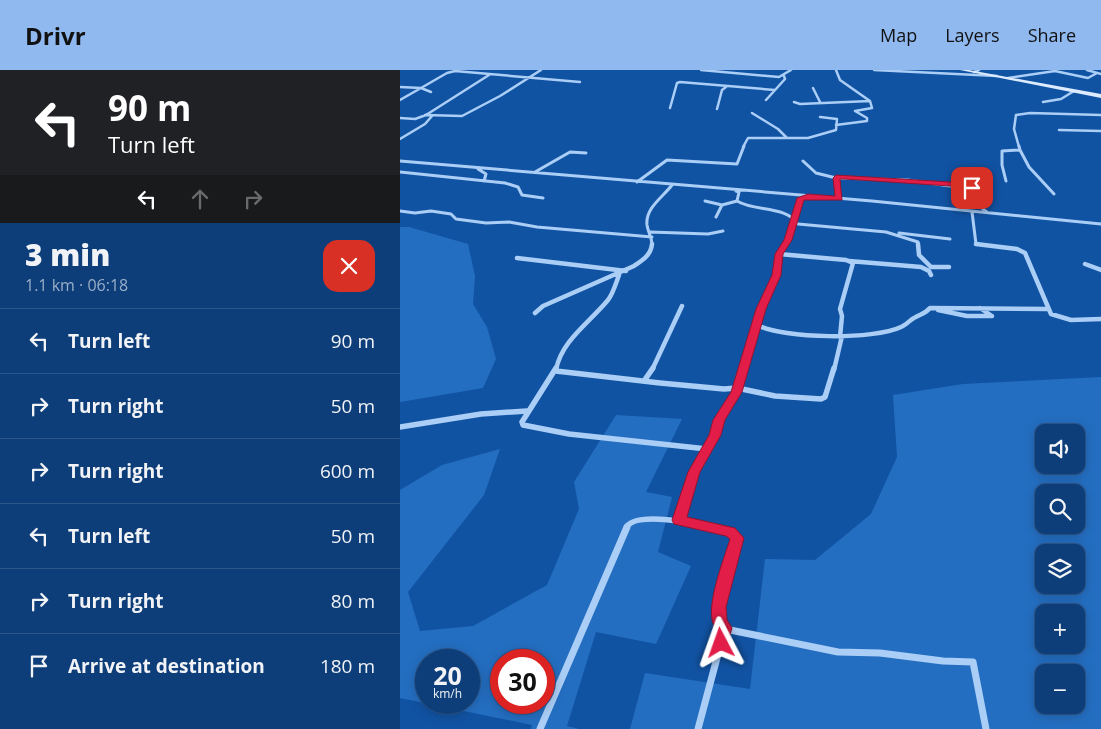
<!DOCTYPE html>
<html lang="en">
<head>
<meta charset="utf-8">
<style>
  body { margin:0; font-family:"Open Sans",sans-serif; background:#1b4981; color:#f1f3f6; height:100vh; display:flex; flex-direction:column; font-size:19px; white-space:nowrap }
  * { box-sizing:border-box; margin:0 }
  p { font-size:16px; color:#9aaec7 }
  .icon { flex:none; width:28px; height:28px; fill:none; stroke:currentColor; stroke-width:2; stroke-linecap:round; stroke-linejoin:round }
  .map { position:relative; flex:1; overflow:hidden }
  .drawer { display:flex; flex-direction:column; background:#0d3e7a; width:400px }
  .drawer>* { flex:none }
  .hud { background:#202124; color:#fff; overflow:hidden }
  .buttons { position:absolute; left:635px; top:354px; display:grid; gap:10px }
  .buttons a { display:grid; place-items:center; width:50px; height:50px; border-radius:10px; background:#0d3e7a; box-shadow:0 2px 12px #0003,0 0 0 1px #2d578b; font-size:25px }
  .speed { position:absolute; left:15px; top:579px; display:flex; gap:10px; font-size:25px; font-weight:700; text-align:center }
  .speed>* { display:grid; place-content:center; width:65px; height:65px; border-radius:50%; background:#0d3e7a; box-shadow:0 2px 12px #0003,0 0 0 1px #2d578b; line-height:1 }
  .speed small { font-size:12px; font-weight:400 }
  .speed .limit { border:8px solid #d22; background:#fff; color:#111 }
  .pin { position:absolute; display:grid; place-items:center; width:42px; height:42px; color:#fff; margin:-21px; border-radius:10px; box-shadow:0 2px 8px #0006 }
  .me { position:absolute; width:55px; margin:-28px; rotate:356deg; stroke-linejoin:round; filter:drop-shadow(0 0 4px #0008) }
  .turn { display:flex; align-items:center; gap:18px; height:105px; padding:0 25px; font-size:22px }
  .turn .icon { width:65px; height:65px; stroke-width:2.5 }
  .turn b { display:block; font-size:35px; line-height:42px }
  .lanes { display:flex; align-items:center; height:48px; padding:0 25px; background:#0003; justify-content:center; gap:25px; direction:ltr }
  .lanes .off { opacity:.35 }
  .round { display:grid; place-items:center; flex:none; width:52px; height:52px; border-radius:15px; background:#1b4981 }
  .summary { display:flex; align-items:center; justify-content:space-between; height:85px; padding:0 25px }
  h1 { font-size:30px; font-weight:800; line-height:38px }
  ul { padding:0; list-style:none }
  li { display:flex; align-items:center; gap:15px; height:65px; padding:0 25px; border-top:1px solid #2d578b }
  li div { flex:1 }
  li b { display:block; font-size:19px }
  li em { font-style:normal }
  header { display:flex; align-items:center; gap:30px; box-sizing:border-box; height:70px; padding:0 25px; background:#90b9f0; color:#111 }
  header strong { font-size:24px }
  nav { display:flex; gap:28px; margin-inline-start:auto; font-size:18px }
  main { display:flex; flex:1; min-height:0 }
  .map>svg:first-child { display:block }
</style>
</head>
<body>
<header>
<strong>Drivr</strong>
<nav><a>Map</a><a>Layers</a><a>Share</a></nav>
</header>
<main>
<section class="drawer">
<div class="hud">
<div class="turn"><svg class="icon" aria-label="left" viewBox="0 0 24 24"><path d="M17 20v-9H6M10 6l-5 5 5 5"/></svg><div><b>90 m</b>Turn left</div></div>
<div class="lanes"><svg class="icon" aria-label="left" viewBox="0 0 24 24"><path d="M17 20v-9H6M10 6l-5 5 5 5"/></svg><svg class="icon off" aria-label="ahead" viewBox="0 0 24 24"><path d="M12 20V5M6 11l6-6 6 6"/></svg><svg class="icon off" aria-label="right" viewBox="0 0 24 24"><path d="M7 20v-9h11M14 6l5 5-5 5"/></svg></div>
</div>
<div class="summary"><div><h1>3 min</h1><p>1.1 km · 06:18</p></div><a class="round" style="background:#d93025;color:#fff"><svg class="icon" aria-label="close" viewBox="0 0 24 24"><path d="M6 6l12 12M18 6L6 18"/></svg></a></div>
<ul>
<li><svg class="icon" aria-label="left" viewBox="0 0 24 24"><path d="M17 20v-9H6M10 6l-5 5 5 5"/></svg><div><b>Turn left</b></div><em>90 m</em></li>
<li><svg class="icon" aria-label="right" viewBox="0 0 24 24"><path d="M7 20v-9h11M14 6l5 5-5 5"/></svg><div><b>Turn right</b></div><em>50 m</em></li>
<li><svg class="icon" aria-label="right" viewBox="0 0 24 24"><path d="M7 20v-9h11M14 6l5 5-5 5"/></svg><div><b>Turn right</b></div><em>600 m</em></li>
<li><svg class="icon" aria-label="left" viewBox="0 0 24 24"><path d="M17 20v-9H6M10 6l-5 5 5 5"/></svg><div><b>Turn left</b></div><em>50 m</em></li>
<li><svg class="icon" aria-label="right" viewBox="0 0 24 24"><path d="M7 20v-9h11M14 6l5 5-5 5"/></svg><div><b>Turn right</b></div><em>80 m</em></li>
<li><svg class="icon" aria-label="arrive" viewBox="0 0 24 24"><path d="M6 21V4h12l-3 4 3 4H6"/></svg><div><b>Arrive at destination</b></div><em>180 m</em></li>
</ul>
</section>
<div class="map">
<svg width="701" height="659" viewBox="0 0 701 659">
  <rect width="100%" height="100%" fill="#1153a3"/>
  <path fill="#246ec1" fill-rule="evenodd" d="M0 157H9L68 174 75 206 73 234 87 257 96 289 83 318 0 332Z
    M701 307V659H230L245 603 350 619 365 489 415 490 471 444 497 387 493 325 563 314ZM644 362H676V395H644ZM644 422H676V455H644ZM644 482H676V515H644ZM644 542H676V575H644ZM644 602H676V635H644Z
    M216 345 282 349 246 422 272 427 258 482 291 496 256 574 196 562 167 656 179 659H131L132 655 0 628V420L42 395 100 379 84 425 8 522 20 561 73 556 147 515 179 439 174 412ZM26 590H69V632H26ZM101 590H144V632H101Z"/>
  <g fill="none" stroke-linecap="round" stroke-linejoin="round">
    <path stroke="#abcef6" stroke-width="2.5" d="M301 0 379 7 391 0
      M474 0 597 6
      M687 0 701 4
      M574 2 579 0
      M608 8 655 1 688 8 697 3
      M0 17 21 18 47 3 55 1 180 12
      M413 18 420 32
      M0 30 21 18 31 22
      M366 30 385 9 384 6
      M394 32 400 34 470 31 440 10 436 0
      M643 32 661 29 674 21
      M270 38 277 13 280 12 375 20
      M317 39 322 20 326 17
      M352 43 378 59 387 68
      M25 45 62 46 100 26 141 0
      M0 48 15 49 26 45 89 5
      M436 55 467 51V48L455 41 472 38 470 31
      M659 60 701 61
      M0 69 25 54 32 46
      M343 77 348 68H408L436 60 437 49 420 47
      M619 77 614 59 616 45 630 43 701 45"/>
    <path stroke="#abcef6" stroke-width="3" d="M620 80 629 97 654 124
      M0 91 472 131 701 154
      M403 91 416 103 436 108 440 128
      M80 98 78 99 86 104 84 111
      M0 102 105 113 118 117 122 125 143 128
      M135 102 170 82 186 83
      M436 108 508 110 550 116 567 115C576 123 576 136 587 142
      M606 111 602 95V81L620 80 619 76
      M237 112 267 90 337 94 344 76
      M305 131 322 135
      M337 131C355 142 385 135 398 154L486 162 518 172V175
      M0 141 15 143 31 141 51 144 56 149 86 153 109 152 137 157 252 167
      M572 142 576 174 586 175
      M316 147 322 135 337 131 339 122 336 121
      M250 162 308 164 323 161
      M499 163 550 169
      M252 175C252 168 248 162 247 155 245 138 263 127 272 115
      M385 175 401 129"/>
    <path stroke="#abcef6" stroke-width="4.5" d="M518 174 519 185 531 197H549
      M576 174 617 179 625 183 651 244 671 250 701 249
      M379 184 446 190 453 193 440 239 442 246 440 267
      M117 188 226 201
      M449 191 521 197 529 201 531 205
      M685 194 701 200
      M538 240 567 246H592L580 238
      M135 243 143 236 234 196C243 190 251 185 252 174
      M357 255C384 269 474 270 501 257 506 255 510 250 514 248 520 244 525 244 530 238L647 239
      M156 300C161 271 190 252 208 230 213 224 216 213 219 205
      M252 300 282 236
      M343 300 361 239 377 205 379 184 385 174
      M434 300 442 266"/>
    <path stroke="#abcef6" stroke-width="5.5" d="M156 298 122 352 123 355 169 364 307 379
      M156 301 260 313 324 319 337 318 375 326 421 329 425 327 434 298
      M244 311 253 298
      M0 357 81 344 127 341
      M279 450 294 401 315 365 319 350 336 323 343 298
      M226 458C234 440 298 454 315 458"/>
    <path stroke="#abcef6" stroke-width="7" d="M309 457 335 464 337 472 318 545 319 552 330 560 438 582 480 583 543 591 573 592 586 659
      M140 659 227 457
      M298 659 325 558"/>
    <path fill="#dcebfe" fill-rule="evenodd" d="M560 0H569L701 24V28Z"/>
  </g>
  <path fill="#e11d48" stroke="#92132f" d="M436 105 567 113 576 118 572 121 565 117 444 109H440L442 130H404L392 170 383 184 381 205 366 239 342 322 325 350 321 365 300 402 287 447 335 458 344 468 326 537 327 550 332 558 326 578 321 580 315 578 313 573 316 559C302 543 324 489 330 469L326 466 274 454 272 450 288 402 309 365 313 350 331 322 356 239 372 205 375 184 384 170 397 128 408 124 435 126 433 108Z"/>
</svg>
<div class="buttons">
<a><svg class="icon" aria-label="sound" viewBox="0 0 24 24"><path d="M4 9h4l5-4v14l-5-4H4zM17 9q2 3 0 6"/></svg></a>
<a><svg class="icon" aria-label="search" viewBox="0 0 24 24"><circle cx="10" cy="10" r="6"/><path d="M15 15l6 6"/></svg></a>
<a><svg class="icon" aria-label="layers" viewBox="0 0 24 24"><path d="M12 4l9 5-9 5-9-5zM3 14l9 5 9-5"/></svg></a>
<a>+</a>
<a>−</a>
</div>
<div class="speed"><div>20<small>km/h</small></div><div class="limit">30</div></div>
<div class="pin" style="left:572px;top:118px;background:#d93025"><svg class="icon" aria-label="arrive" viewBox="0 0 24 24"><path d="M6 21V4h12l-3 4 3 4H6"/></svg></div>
<svg class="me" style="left:321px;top:573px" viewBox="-20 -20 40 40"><path d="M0-17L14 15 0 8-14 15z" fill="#e11d48" stroke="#fff" stroke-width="4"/></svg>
</div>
</main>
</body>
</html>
